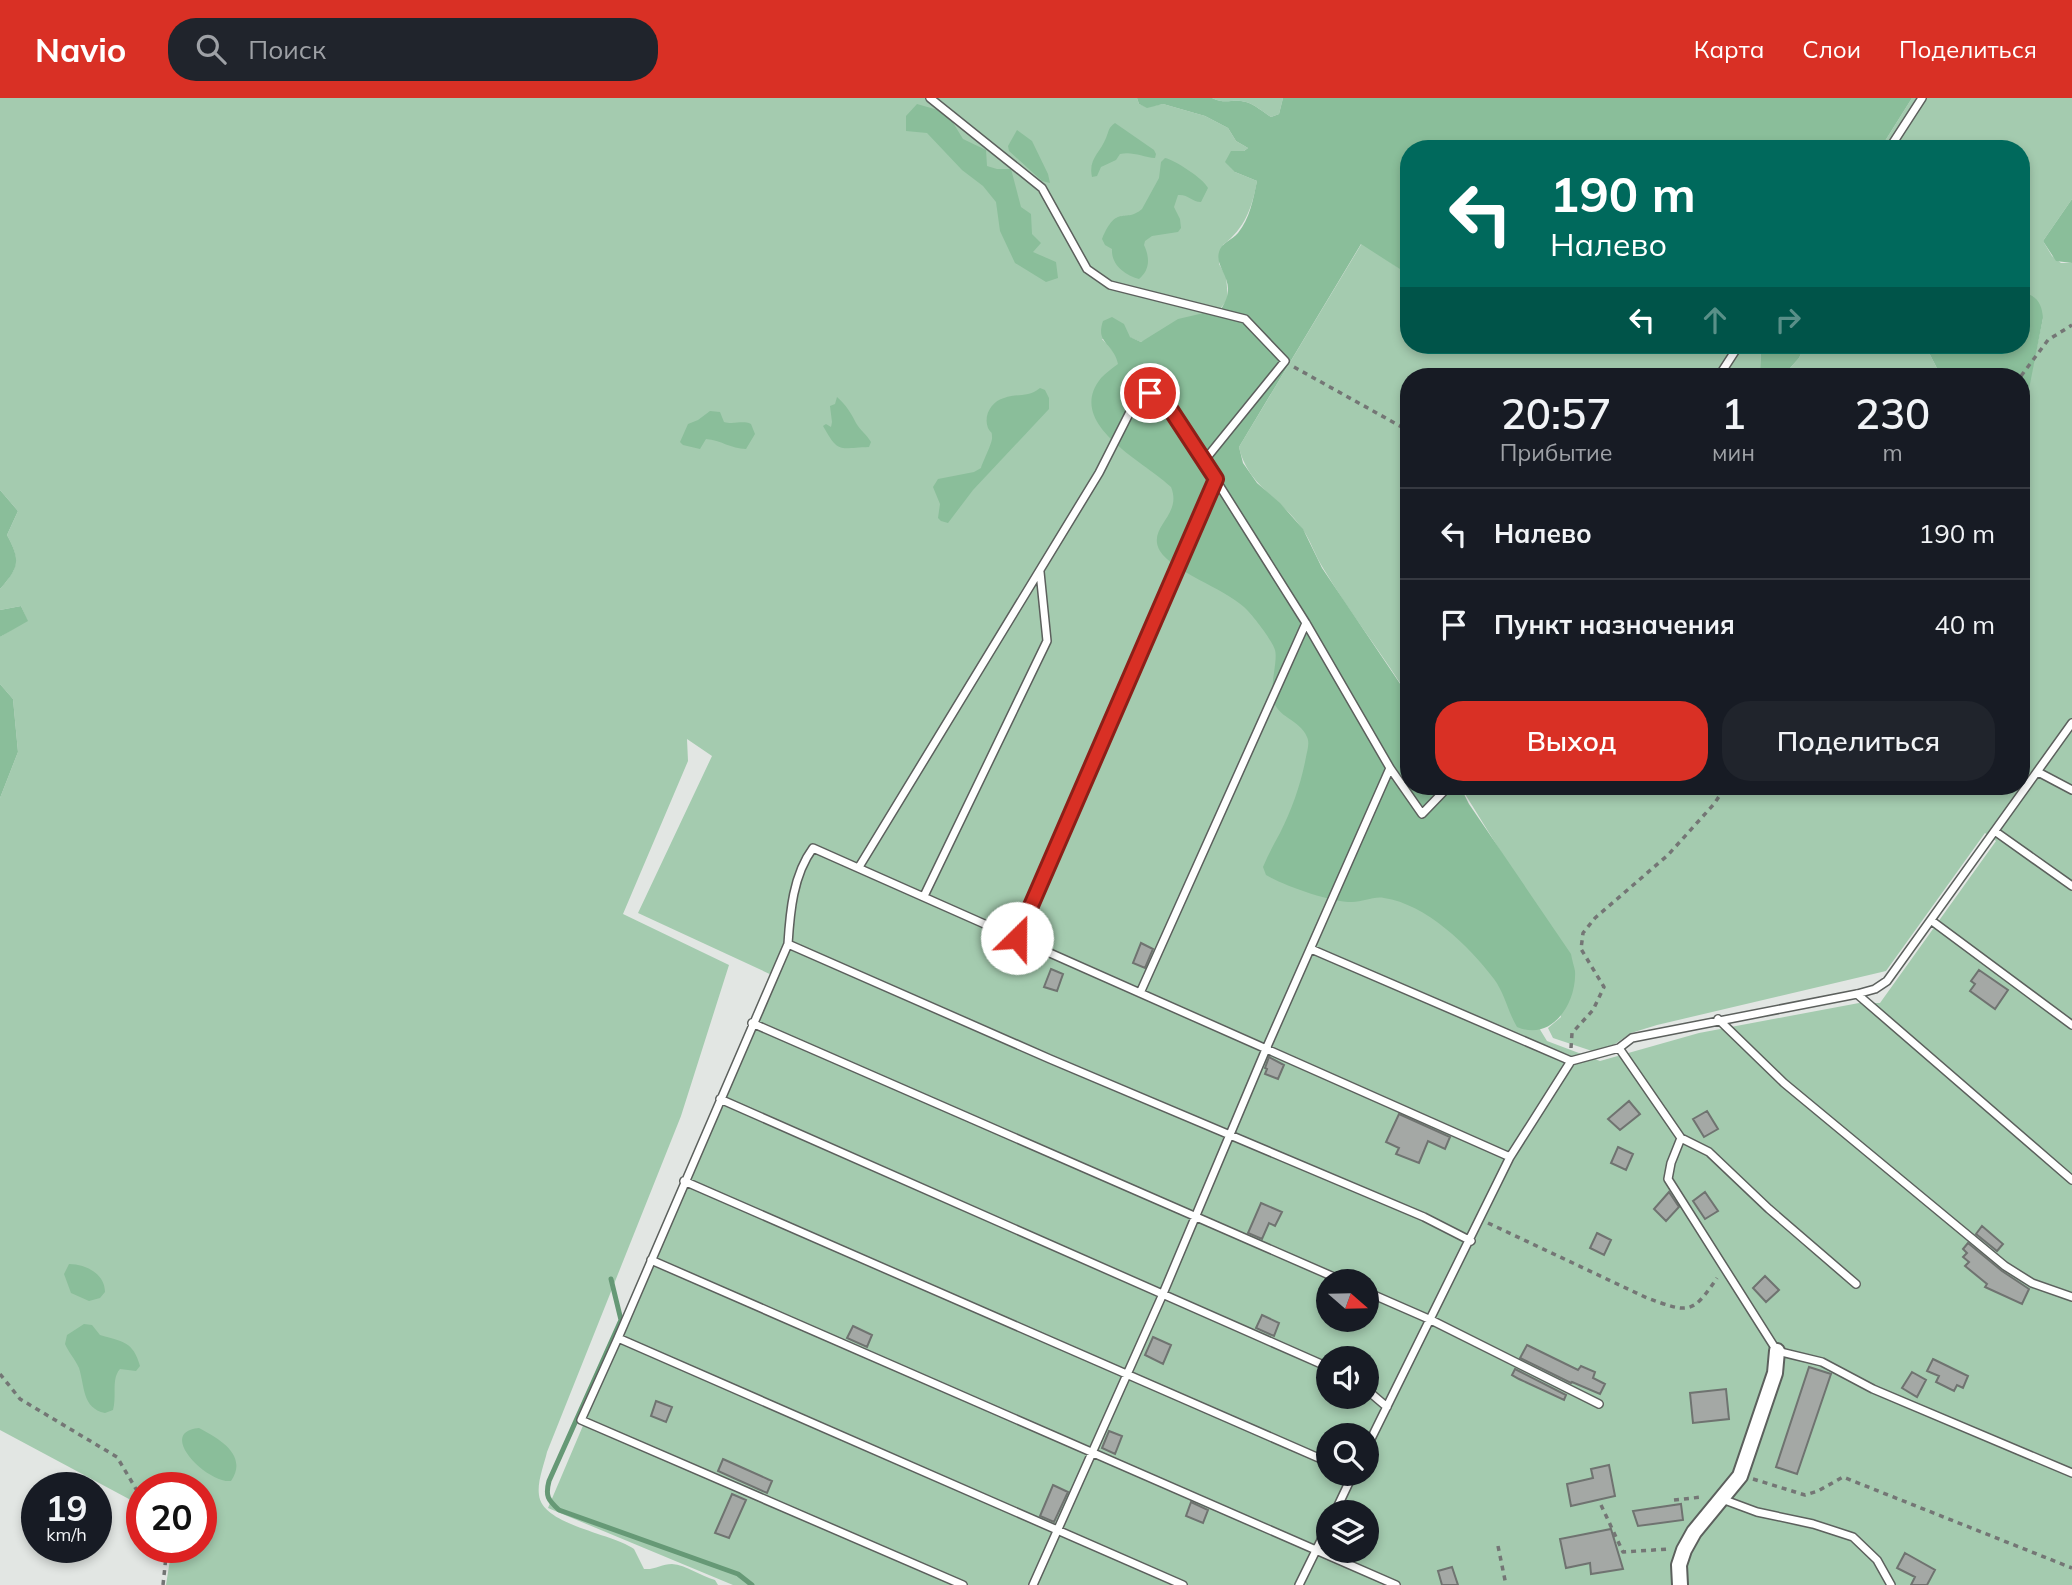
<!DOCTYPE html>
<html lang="ru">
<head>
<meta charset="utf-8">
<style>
  body { margin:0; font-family:Mulish,sans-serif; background:#20242c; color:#f1f3f6; height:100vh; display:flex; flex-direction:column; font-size:26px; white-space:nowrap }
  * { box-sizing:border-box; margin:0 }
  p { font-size:23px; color:#9ea1a6 }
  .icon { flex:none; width:38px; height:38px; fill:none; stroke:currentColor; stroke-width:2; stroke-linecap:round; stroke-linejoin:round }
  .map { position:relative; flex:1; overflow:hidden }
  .details { position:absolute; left:1400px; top:270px; width:630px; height:427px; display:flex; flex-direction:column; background:#171b24; border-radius:28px; box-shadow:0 4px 10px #0003 }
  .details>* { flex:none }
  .top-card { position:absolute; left:1400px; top:42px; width:630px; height:214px; border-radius:28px; box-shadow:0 4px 10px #0003; background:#00695c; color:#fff; overflow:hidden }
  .needle { width:46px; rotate:110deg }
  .buttons { position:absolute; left:1316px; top:1171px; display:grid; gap:14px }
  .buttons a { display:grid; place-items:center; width:63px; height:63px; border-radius:50%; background:#171b24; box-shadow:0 4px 10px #0003; font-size:35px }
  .speed { position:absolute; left:21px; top:1374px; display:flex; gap:14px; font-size:35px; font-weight:700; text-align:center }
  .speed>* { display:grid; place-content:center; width:91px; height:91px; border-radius:50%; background:#171b24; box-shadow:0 4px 10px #0003; line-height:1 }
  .speed small { font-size:18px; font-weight:400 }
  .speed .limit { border:10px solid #d22; background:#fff; color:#111 }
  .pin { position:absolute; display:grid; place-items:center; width:60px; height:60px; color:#fff; margin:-30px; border:4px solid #fff; border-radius:50%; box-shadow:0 2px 7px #0007 }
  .me { position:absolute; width:77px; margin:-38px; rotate:23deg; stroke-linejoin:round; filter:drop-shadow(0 0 5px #0008) }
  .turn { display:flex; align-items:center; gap:24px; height:147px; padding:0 35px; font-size:32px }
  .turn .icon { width:91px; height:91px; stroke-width:2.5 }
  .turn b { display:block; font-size:49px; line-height:60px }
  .lanes { display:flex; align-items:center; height:66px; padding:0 35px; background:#0003; justify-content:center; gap:35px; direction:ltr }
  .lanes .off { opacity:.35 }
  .eta { display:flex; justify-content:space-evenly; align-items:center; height:119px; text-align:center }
  .eta b { font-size:42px; font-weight:600; line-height:49px }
  .cta { display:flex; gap:14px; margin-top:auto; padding:14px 35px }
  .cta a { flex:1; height:80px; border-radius:28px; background:#d93025; color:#fff; font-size:28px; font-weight:600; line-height:80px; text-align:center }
  .cta a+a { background:#20242c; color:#f1f3f6 }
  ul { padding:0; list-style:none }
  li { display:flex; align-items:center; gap:21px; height:91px; padding:0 35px; border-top:2px solid #363941 }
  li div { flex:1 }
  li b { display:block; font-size:26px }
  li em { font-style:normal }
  header { display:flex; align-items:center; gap:42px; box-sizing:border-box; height:98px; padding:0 35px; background:#d93025; color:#fff }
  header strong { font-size:33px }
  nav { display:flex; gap:38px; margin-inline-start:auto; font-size:24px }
  .search { width:490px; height:63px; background:#20242c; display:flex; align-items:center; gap:18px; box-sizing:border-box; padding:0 24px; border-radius:28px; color:#9ea1a6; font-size:26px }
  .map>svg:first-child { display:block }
</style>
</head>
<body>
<header>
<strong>Navio</strong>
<div class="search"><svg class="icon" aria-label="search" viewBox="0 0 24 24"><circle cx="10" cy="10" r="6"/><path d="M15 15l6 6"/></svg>Поиск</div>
<nav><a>Карта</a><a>Слои</a><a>Поделиться</a></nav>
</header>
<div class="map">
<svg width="2072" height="1487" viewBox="0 0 2072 1487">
  <rect width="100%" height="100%" fill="#e2e6e3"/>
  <path fill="#a4cbaf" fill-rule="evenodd" d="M0 0H1137L1139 6 1147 9 1163 6 1205 18 1228 30 1236 43 1248 50 1244 53 1235 74 1257 83C1252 110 1245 130 1223 147L1219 166 1226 178 1228 201 1220 211 1141 244 1129 239 1102 241 1114 254 1196 368 1547 943 1600 963 1699 935 1859 905H1880L1996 743 1985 735 1886 873 1657 927 1631 935 1612 948 1595 954 1553 940 1548 930 1561 919 1514 775 1460 688H2021V309L2026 301 2043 220 2024 195 2021 196V51H1880L1912 0H2072V101L2043 143 2052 158 2061 165H2072V1487H733L548 1410 774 878 638 815 712 658 687 641 688 663 623 816 729 867 681 1018 547 1354C544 1367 537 1384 539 1397 542 1427 611 1435 634 1451L644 1471C655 1472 662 1466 672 1466 686 1467 701 1478 715 1482L718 1487H166L172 1449H201V1390H142V1408L0 1332V700L18 654 13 601 0 586V539L27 522 21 508 0 512V491C18 470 21 463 7 437L18 413 0 392ZM1328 1183H1367V1222H1328ZM1328 1260H1367V1298H1328ZM1328 1337H1367V1376H1328ZM1328 1414H1367V1452H1328Z
    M1212 0H1283L1279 16 1271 19C1263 14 1254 6 1246 4 1232 0 1227 7 1212 0Z
    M1362 145 1409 177V247H1761L1760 274 1765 278H1409V599C1382 555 1349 514 1323 470 1315 458 1311 443 1303 432 1282 400 1248 389 1239 349Z
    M1805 247H1925L1941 278H1783L1799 260Z"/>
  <path fill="#8abe9a" d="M1137 0H1212C1227 7 1232 0 1246 4 1254 6 1263 14 1271 19L1279 16 1283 0H1912L1880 51H1409V177L1361 146 1239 349 1243 365 1257 385 1280 405 1303 431 1322 470 1409 599V688H1460L1469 706 1571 856C1572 862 1574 868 1575 873 1577 905 1552 944 1517 929 1508 914 1505 896 1494 881 1469 848 1426 806 1384 800 1374 798 1363 804 1352 804 1330 804 1285 788 1266 777L1263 769C1268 757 1274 746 1280 735 1292 711 1301 686 1306 659 1307 653 1310 645 1307 639 1300 621 1276 620 1273 600 1270 587 1278 562 1275 552 1272 542 1252 516 1244 509 1223 490 1172 473 1160 453 1146 429 1183 418 1171 389 1144 363 1064 326 1101 280 1106 275 1112 270 1118 266 1114 245 1095 246 1103 223L1112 219 1124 226 1130 239 1141 244 1178 221 1221 211C1240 183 1214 172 1219 154 1221 145 1232 142 1238 135 1250 120 1253 102 1257 83L1235 74 1225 64 1231 53H1244L1248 50 1236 43 1228 30 1205 18 1163 6 1147 10 1139 6Z
    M917 6 938 12 952 23 963 41 986 52 987 68 997 71H1011L1021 109 1031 116 1032 136 1041 145 1033 154 1056 164 1058 180 1046 184 1015 165 1000 133 996 104 983 88 962 72 927 35 906 33V18Z
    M1115 25 1154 52 1156 56 1155 60C1143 59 1132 53 1120 56L1116 62 1101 69 1097 78 1092 79C1088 61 1100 55 1106 40 1109 33 1108 30 1115 25Z
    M1017 32 1032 43 1048 76 1050 85 1042 83 1009 53 1008 48Z
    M1165 60C1175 62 1204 81 1208 90L1201 104C1192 104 1188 96 1178 97L1174 109 1180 121 1181 130 1178 134 1152 138 1145 143 1144 147C1150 160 1150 172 1139 181 1125 177 1111 167 1112 151L1105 147 1102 141C1117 105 1125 126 1142 111L1159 80 1161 64Z
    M2072 101V165L2056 163 2043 143Z
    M2024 195C2038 198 2042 207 2043 220L2029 291 2021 309V278H1941L1925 247H2021V196Z
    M1761 247H1805L1799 260 1783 278H1765L1760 274Z
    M1040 290 1045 292 1049 300V311L973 392 948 425 941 423 938 420 940 406 933 389 938 381 974 374 981 370C983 363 993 344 992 339 992 332 991 336 988 330 983 317 992 303 1004 300 1018 295 1028 300 1040 290Z
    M837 299C846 307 851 315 856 325 860 332 867 337 871 344L869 349C838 350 839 356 823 328L826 326 831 329 832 324 830 308 835 306Z
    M710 313 720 314 724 324C734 327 742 322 751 326L755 336 746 351C731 351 721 342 706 341L700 351 683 347 680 344 688 326 698 322Z
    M0 392 18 413 7 437C21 463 19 469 0 491Z
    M21 508 28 523 0 539V512Z
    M0 586 13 601 18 654 0 700Z
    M69 1166C86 1166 105 1176 105 1194L100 1200 89 1203 71 1195 64 1176Z
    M84 1226 92 1227 100 1237C123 1244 133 1243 140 1268L136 1273 120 1271C111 1281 117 1297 113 1312L105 1315C82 1310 85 1289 79 1270 75 1261 69 1255 65 1246L67 1237Z
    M199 1330C218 1340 249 1357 231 1383 208 1386 155 1334 199 1330Z"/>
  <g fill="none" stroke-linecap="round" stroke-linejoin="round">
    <path stroke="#669976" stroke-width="5" d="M611 1181 621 1222 549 1383C545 1398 548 1402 559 1412L738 1476 752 1487"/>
  </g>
  <path fill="#a4a8a5" stroke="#6f7370" stroke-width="2" d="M1141 845 1153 851 1145 870 1133 865Z
    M1051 871 1063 876 1057 893 1044 889Z
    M1979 872 2008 892 1995 911 1970 893 1975 886 1971 883Z
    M1269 959 1284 967 1278 981 1265 976 1267 971 1265 970Z
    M1629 1003 1640 1016 1620 1032 1608 1021Z
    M1707 1013 1718 1031 1704 1039 1693 1021Z
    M1399 1016 1450 1039 1445 1051 1428 1043 1419 1065 1396 1056 1399 1050 1386 1044Z
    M1618 1049 1633 1056 1626 1072 1611 1065Z
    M1669 1094 1679 1109 1666 1123 1654 1111Z
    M1705 1094 1718 1113 1705 1121 1693 1103Z
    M1261 1105 1282 1114 1275 1128 1269 1125 1262 1141 1248 1135Z
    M1982 1128 2003 1146 1997 1153 1976 1136Z
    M1597 1135 1611 1142 1604 1157 1590 1150Z
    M1968 1145 2002 1173 2029 1191 2022 1206 1985 1189 1987 1186 1965 1168 1969 1164 1963 1159 1967 1155 1963 1151Z
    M1765 1178 1779 1192 1766 1204 1753 1190Z
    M1262 1217 1279 1225 1274 1238 1256 1230Z
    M853 1228 872 1237 867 1249 847 1240Z
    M1153 1239 1171 1247 1163 1266 1145 1257Z
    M1527 1247 1578 1272 1581 1268 1595 1274 1593 1280 1605 1286 1600 1296 1572 1284 1571 1285 1520 1260Z
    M1933 1261 1968 1278 1963 1290 1957 1287 1954 1293 1936 1284 1939 1278 1927 1273Z
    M1809 1269 1831 1276 1797 1376 1776 1369Z
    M1515 1271 1566 1297 1564 1302 1519 1281 1512 1277Z
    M1912 1274 1926 1282 1917 1299 1902 1290Z
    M1726 1291 1729 1321 1693 1325 1690 1295Z
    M656 1303 672 1309 666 1324 651 1318Z
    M1109 1333 1122 1338 1115 1356 1102 1350Z
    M723 1361 772 1383 767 1395 718 1373Z
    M1609 1367 1615 1398 1571 1408 1567 1386 1593 1380 1591 1371Z
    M1053 1387 1068 1394 1054 1424 1040 1418Z
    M732 1396 746 1402 729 1440 715 1435Z
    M1191 1404 1208 1412 1203 1425 1186 1418Z
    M1681 1406 1683 1422 1638 1428 1633 1413Z
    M1611 1431 1623 1471 1591 1476 1590 1465 1566 1470 1560 1441Z
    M1905 1455 1935 1472 1927 1487H1911L1915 1479 1897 1470Z
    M1452 1469 1458 1487H1442L1438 1473Z"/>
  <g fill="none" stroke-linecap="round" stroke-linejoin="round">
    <defs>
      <path id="service" d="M930 0 1042 90 1087 171 1110 187 1245 221 1285 263 1204 363 1306 525 1390 670
        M1889 51 1922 0
        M1719 278 1739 247
        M2072 625 1887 883 1875 891 1857 896 1632 940 1619 950 1681 1040 1671 1065 1668 1081 1777 1253 1822 1264 1873 1291 2072 1375
        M2038 674 2072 692
        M1996 734 2072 788
        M859 769 1099 375 1136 302 1150 295 1163 300 1204 363
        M924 798 1047 543 1040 474
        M1932 823 2072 927
        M1017 840 1216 381
        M788 846 1050 961 1424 1119 1471 1143
        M1311 851 1571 963
        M1140 895 1306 525
        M1857 896 2072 1082
        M1718 921 1784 985 2005 1168 2032 1185 2072 1199
        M752 925 1343 1183
        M720 1001 1328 1269
        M1681 1040 1709 1054 1769 1111 1856 1186
        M684 1083 1328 1364
        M651 1162 1396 1487
        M1367 1194 1431 1222 1599 1306
        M618 1240 581 1322 963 1487
        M1367 1292 1387 1309
        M1367 1349 1510 1059 1571 963 1619 950
        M1722 1401 1757 1414 1813 1426 1853 1439 1877 1462 1891 1487
        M1335 1414 1353 1376
        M1033 1487 1162 1198 1266 951 1390 670 1422 716 1449 688
        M1183 1487 618 1240 788 846C790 814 793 777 813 750L1510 1059
        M1299 1487 1328 1428"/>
      <path id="minor" d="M1680 1487 1679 1467 1684 1452 1694 1434 1740 1378 1775 1275 1777 1253"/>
    </defs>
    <use href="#service" stroke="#5c605d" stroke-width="10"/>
    <use href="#minor" stroke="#5c605d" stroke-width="18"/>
    <path stroke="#747675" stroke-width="3.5" stroke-dasharray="5 5" stroke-linecap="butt" d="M1294 269 1409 333
      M2021 278 2048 242 2072 227
      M1571 950 1572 935 1593 912 1604 889 1581 851 1583 835 1595 820 1668 757 1714 706 1726 688
      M1488 1125 1647 1200C1689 1215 1692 1217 1717 1180
      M0 1276 20 1301 117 1359 142 1401
      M1753 1381 1805 1397 1818 1393 1843 1379 2072 1470
      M1674 1402 1702 1399
      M1601 1407 1623 1454 1668 1451
      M1498 1448 1506 1487
      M163 1487 167 1449"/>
    <use href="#service" stroke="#fff" stroke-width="7"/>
    <use href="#minor" stroke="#fff" stroke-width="14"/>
  </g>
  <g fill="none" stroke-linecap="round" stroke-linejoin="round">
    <defs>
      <path id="route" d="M1017 840 1216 381 1163 300 1150 295"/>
    </defs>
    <use href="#route" stroke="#8d1f18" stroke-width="18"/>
    <use href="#route" stroke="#d93025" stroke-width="12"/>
  </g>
</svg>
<div class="buttons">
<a><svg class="needle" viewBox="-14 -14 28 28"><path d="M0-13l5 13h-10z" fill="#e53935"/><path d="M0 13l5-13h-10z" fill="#9ea1a6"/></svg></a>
<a><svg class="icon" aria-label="sound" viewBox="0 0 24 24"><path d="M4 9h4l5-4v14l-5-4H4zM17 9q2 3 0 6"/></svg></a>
<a><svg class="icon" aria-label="search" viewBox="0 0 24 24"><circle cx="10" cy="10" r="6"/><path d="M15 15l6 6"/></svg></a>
<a><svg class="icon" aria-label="layers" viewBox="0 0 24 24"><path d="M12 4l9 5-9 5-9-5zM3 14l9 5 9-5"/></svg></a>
</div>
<div class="speed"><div>19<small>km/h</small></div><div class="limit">20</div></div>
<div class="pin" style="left:1150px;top:295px;background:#d93025"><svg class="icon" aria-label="arrive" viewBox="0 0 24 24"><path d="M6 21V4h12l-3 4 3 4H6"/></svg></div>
<svg class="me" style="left:1017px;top:840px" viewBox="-20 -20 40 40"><circle r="19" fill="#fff"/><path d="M0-13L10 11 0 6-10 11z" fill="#d93025"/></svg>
<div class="top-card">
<div class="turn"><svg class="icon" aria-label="left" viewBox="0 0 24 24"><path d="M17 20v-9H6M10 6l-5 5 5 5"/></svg><div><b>190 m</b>Налево</div></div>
<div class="lanes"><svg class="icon" aria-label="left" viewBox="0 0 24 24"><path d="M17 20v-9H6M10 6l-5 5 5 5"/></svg><svg class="icon off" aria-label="ahead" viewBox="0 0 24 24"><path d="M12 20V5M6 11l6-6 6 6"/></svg><svg class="icon off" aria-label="right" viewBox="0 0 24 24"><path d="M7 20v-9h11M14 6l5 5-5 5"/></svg></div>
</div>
<section class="details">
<div class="eta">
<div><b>20:57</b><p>Прибытие</p></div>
<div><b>1</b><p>мин</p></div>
<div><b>230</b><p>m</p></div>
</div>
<ul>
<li><svg class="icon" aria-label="left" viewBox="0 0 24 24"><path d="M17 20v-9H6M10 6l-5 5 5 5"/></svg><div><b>Налево</b></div><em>190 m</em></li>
<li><svg class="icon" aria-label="arrive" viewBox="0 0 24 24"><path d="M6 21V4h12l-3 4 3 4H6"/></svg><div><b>Пункт назначения</b></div><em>40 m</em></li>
</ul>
<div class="cta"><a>Выход</a><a>Поделиться</a></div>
</section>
</div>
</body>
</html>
